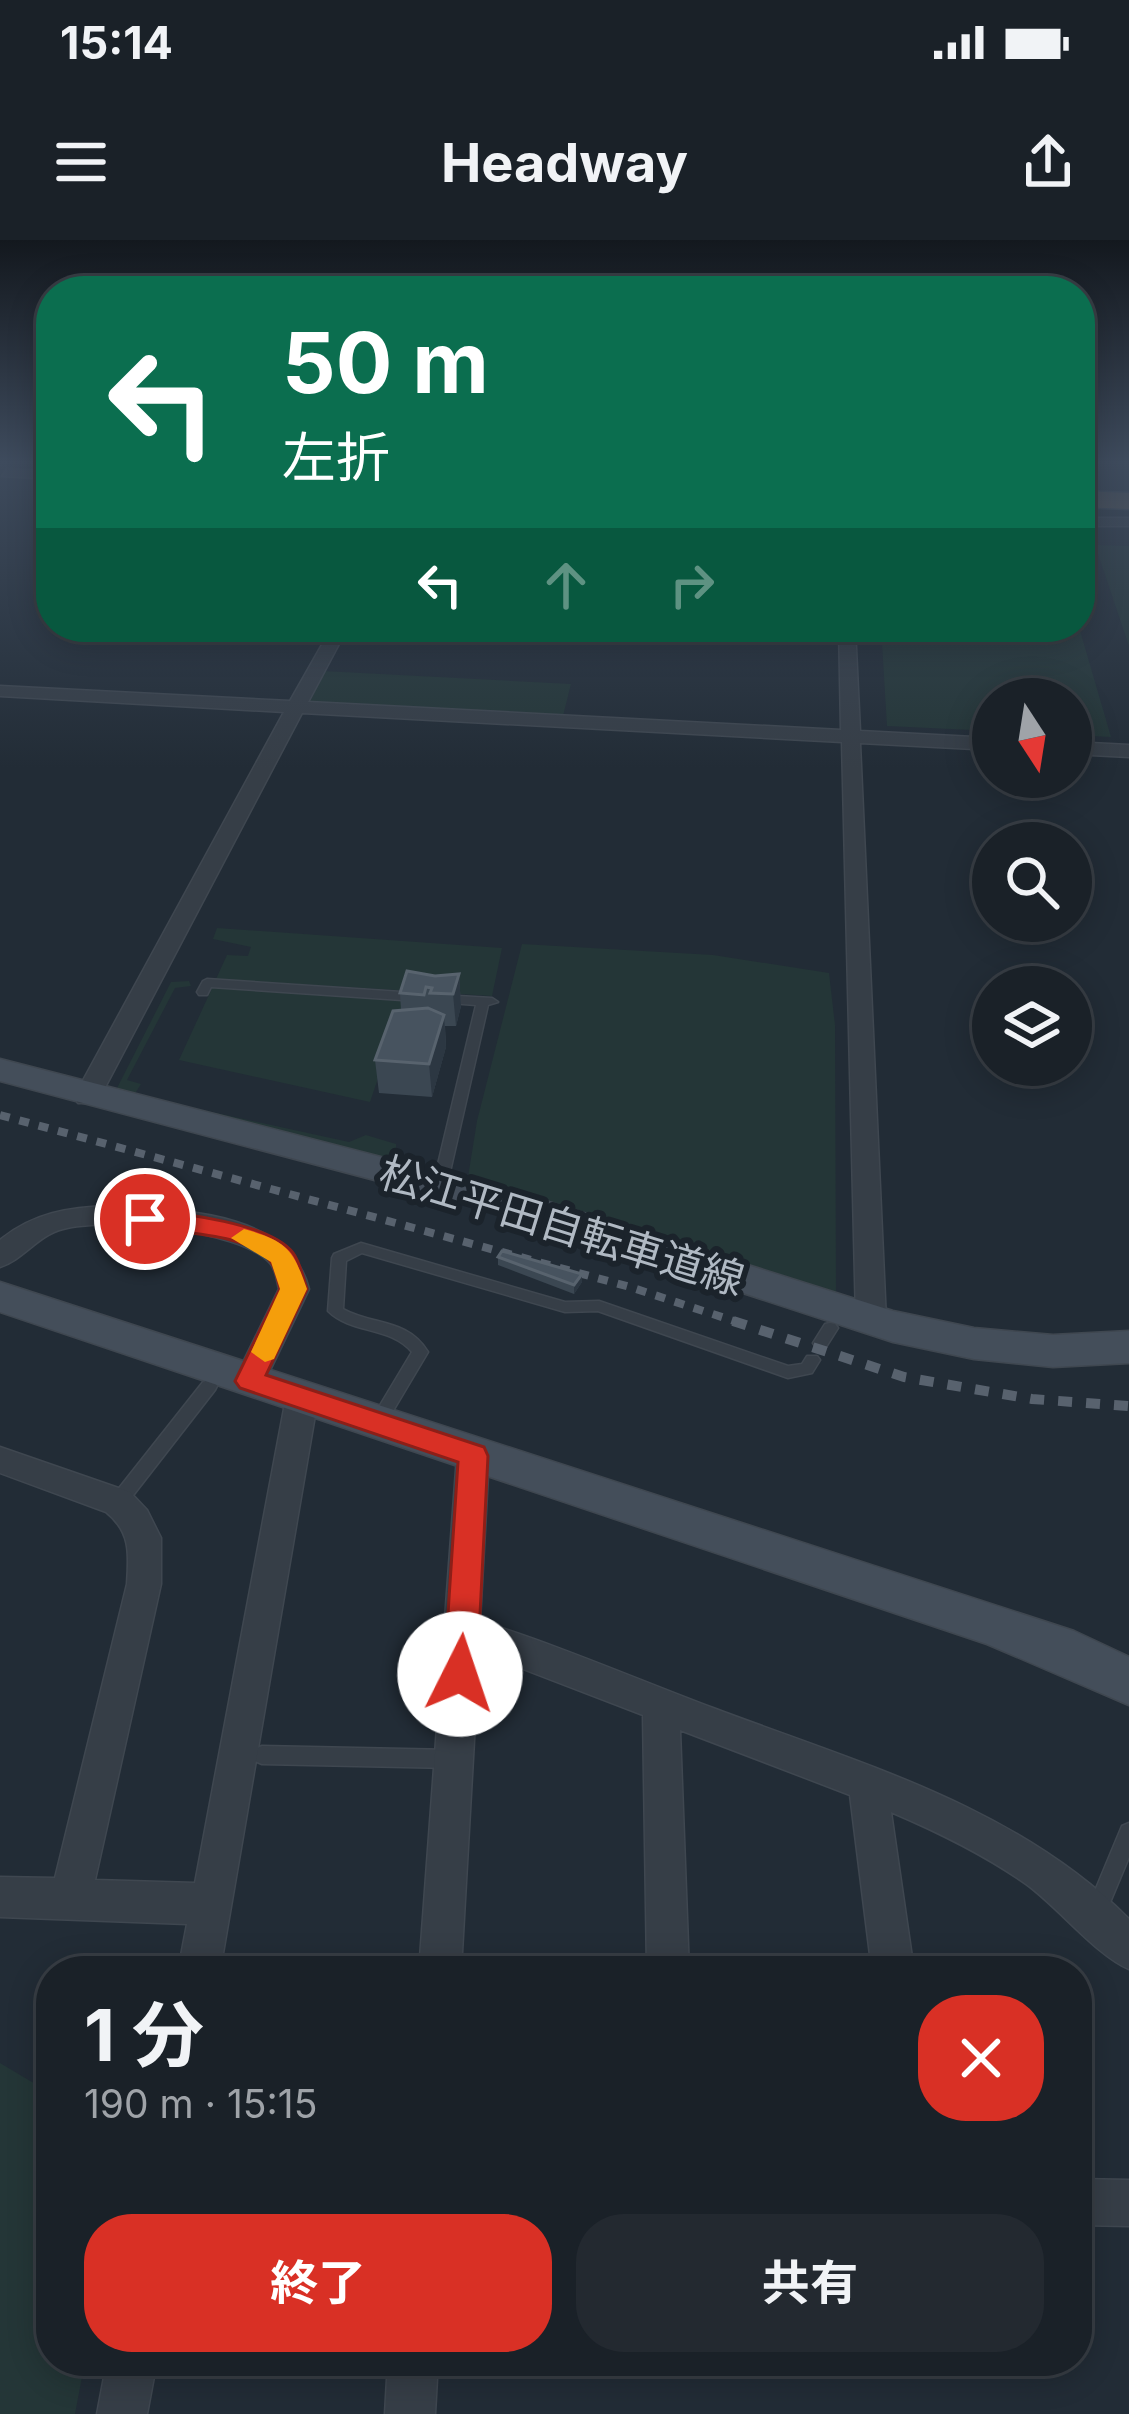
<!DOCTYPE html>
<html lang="ja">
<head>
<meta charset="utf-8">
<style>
  body { margin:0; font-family:Inter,"Noto Sans JP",sans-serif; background:#232930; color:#f1f3f6; height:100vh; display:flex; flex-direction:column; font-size:45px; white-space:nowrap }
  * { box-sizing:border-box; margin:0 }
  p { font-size:39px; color:#9fa3a8 }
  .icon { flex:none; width:66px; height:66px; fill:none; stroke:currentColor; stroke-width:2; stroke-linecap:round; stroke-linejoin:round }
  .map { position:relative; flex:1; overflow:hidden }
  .side { position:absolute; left:36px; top:1716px; width:1056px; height:420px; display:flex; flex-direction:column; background:#1a2128; border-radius:48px; box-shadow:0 6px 30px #0003,0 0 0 3px #383e45 }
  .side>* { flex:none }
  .top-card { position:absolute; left:36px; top:36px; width:1059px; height:366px; border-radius:48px; box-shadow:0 6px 30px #0003,0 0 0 3px #383e45; background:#0b6e4f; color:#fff; overflow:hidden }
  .needle { width:78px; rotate:168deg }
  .fabs { position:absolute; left:972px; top:438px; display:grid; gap:24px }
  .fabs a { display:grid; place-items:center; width:120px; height:120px; border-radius:50%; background:#1a2128; box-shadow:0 6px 30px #0003,0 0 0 3px #383e45; font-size:60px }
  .pin { position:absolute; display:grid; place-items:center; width:102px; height:102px; color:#fff; margin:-51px; border:6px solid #fff; border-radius:50%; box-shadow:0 3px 12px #0007 }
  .me { position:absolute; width:132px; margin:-66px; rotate:4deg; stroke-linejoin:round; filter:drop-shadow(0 0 9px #0008) }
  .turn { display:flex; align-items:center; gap:42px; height:252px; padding:0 48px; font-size:54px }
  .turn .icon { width:156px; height:156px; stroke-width:2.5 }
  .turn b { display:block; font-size:84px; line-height:102px }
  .lanes { display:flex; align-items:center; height:114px; padding:0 48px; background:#0003; justify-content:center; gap:60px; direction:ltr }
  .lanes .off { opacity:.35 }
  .round { display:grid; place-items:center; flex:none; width:126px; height:126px; border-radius:48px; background:#232930 }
  .headline { display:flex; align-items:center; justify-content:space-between; height:204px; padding:0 48px }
  h1 { font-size:72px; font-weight:700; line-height:90px }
  .action { display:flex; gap:24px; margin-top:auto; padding:24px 48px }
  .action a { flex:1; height:138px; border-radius:48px; background:#d93025; color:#fff; font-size:48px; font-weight:700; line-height:138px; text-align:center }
  .action a+a { background:#232930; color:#f1f3f6 }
  .status { display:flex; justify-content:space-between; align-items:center; height:84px; padding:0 60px; background:#1a2128; direction:ltr }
  .status svg { height:33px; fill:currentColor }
  header { display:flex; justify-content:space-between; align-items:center; height:156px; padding:0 48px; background:#1a2128; font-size:54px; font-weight:700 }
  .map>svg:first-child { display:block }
</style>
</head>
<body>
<div class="status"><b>15:14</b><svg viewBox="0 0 49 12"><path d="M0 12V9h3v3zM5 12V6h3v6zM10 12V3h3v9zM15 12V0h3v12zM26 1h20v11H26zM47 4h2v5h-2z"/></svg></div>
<header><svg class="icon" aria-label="menu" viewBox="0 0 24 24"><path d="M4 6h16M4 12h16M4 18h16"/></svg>Headway<svg class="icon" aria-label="share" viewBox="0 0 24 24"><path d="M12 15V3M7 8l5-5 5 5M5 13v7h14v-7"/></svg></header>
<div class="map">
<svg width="1129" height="2174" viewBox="0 0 1129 2174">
  <rect width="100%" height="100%" fill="#222c36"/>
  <path fill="#243637" d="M1095 305 1129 306V407V406Z
    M881 387H1079L1111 497 1071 495V459H993V491L887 486Z
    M323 431 571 444 563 476 306 462Z
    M217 688 502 708 492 756 216 739 227 715 248 716 251 707 213 699Z
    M522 704 713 715 829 733 835 785 836 1052 468 937 477 881Z
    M189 741 191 746 175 748 127 840 141 844 134 855 349 902 366 895 396 904V913L383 917 115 852 171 742Z
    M213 746 404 761 370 862 179 820Z
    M0 1823 37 1845 51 1848V2121H85L75 2174H0Z"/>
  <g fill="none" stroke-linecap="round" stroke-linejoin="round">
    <defs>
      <path id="lane" d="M207 739 417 753 423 757 417 761 211 747 207 755H199L197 752 203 741Z
        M441 755 492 758 498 762 488 765 447 945 440 950 433 945 476 765 437 762V756Z
        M361 1003 565 1062 599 1061 788 1126 802 1124 807 1116H817L820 1120 812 1133 788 1138 598 1071 565 1072 362 1013 346 1021 343 1069C374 1086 407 1078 428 1112L384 1186H372L370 1182 412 1112C390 1086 351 1094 328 1071L332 1018 334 1014Z
        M830 1083 835 1084 838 1088 826 1107H816L813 1103 825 1084Z
        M209 1140 215 1142 217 1146 215 1150 124 1267 118 1269 112 1267 110 1262 112 1257 203 1142Z
        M262 1506 452 1510 459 1513 462 1519 459 1525 452 1528 262 1524 255 1521 252 1515 255 1509Z
        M1129 1583V1617L1104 1677 1097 1680 1090 1677 1087 1670 1122 1586Z"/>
      <path id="street" d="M7 229 51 231V239L2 236Z
        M1080 278H1129V286H1080Z
        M332 387H348L308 462 841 490 839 387H855L860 491 993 498V510L860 503 886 1080 882 1088H860L856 1080 842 502 302 473 100 857 96 863H78L74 857 284 472 0 456V446L290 461Z
        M1071 502 1129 505V517L1071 514Z
        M111 966C178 970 289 970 309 1049L261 1149H239L234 1141 279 1049C277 1041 276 1029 270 1023 240 989 105 977 63 989 38 995 23 1020 0 1027V1000C33 973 69 967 111 966Z
        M302 1146 313 1150 318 1158 220 1731H178L187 1684 0 1677V1637L55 1638 127 1344C129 1314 131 1292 106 1272L0 1233V1207L130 1252 147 1270 161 1298V1344L95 1640 195 1643 286 1158 291 1150Z
        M473 1203 484 1207 489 1216 480 1381C560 1406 636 1439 713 1468 859 1523 1016 1566 1129 1679V1729C1097 1716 1058 1667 1026 1644 985 1615 938 1592 891 1572L914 1731H872L850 1555 680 1490 689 1731H647L643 1475 479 1412 461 1731H419L457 1216 462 1207Z
        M1077 1939 1129 1940V1986L1077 1985Z
        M107 2121H157L147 2174H97Z
        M388 2121H438L435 2174H385Z"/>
      <path id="secondary" d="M0 819 517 952 893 1071 974 1088 1053 1095 1129 1091V1123L1053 1127 974 1119 893 1102 492 971 0 841Z
        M0 1042 1074 1391 1129 1417V1465L987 1404 0 1072Z"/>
      <path id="highway" d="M1080 251 1129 253V269L1080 267Z"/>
    </defs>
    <use href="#lane" stroke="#3f4750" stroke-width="3"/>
    <use href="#street" stroke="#3f4750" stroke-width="3"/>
    <use href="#secondary" stroke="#3f4750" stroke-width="3"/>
    <use href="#highway" stroke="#404952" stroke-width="3"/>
    <use href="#lane" fill="#363e47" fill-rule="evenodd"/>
    <use href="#street" fill="#363e47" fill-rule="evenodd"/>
    <use href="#secondary" fill="#444e5a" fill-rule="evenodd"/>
    <use href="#highway" fill="#6c6153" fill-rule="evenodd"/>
    <path stroke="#58626e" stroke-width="8" stroke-dasharray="10 10" stroke-linecap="butt" d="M0 875 630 1047 743 1084"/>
    <path stroke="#58626e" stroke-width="10" stroke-dasharray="14 14" stroke-linecap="butt" d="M733 1081 904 1137 1032 1159 1129 1166"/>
  </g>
  <path fill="#3b4752" d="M459 734 461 766 456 786H445L446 807 432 857 379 853 375 820 401 770 400 753Z
    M498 1017 582 1042 574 1054 498 1025Z"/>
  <path fill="#2c3742" d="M459 734 461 766 456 786 453 754Z
    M444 775 446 807 432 857 429 824Z
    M582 1034V1042L574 1054V1045Z"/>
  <path fill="#47535f" stroke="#58636e" stroke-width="3" d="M407 731 435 736 459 734 453 754 430 753 432 748 426 747 424 755 400 753Z
    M428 768 444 775 429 824 375 820 393 771Z
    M502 1011 582 1034 574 1045 498 1017Z"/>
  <linearGradient id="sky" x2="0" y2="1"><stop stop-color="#13181e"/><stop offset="0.42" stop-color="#3e4b5d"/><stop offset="1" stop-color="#3e4b5d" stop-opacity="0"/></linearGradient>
  <rect width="1129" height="528" fill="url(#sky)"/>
  <path fill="#d93025" stroke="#8d1f18" stroke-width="3" d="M145 970C181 973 270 983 293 1013 300 1022 303 1038 307 1049L266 1135 484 1207 488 1216 477 1434 472 1445 460 1449 449 1445 444 1434 458 1222 240 1148 235 1141 280 1049C278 1042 276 1029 271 1022 249 991 169 994 136 985L132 979 136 972Z"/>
  <path fill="#f59e0b" d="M244 989C287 1001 293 1009 307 1049L274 1119 265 1122 251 1112 280 1049 271 1022 231 998Z"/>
  <g text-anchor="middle" stroke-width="12" stroke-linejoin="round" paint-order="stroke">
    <g font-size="42" fill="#b0b9c3" stroke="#1b232b">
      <text transform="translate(562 986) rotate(17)" y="15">松江平田自転車道線</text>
    </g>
  </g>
</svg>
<div class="fabs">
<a><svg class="needle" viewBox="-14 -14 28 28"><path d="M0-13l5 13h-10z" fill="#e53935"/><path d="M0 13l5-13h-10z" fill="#9fa3a8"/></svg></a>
<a><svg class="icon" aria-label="search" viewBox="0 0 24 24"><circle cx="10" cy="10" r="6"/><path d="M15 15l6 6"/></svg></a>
<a><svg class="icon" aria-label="layers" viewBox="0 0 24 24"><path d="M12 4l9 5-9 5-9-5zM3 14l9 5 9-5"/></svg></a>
</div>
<div class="pin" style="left:145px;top:979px;background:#d93025"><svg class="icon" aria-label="arrive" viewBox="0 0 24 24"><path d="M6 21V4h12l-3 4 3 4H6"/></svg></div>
<svg class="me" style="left:460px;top:1434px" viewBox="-20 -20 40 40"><circle r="19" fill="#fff"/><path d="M0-13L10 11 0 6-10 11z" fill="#d93025"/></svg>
<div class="top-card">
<div class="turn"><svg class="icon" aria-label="left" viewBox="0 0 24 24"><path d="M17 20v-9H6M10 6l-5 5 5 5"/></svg><div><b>50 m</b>左折</div></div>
<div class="lanes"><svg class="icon" aria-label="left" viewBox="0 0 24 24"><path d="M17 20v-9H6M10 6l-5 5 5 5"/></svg><svg class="icon off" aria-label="ahead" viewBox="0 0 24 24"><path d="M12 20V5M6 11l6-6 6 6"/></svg><svg class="icon off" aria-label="right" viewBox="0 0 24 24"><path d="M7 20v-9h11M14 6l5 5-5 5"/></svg></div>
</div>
<section class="side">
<div class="headline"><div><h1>1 分</h1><p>190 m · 15:15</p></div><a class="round" style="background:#d93025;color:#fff"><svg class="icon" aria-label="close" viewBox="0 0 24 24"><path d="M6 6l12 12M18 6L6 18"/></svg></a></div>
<div class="action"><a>終了</a><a>共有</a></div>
</section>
</div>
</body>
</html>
